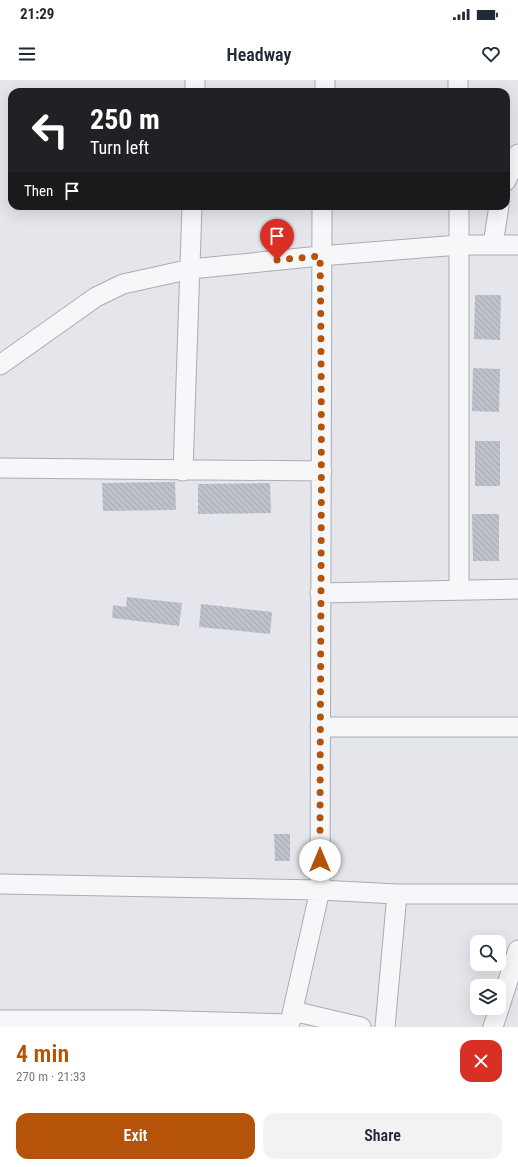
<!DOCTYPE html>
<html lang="en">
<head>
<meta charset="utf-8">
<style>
  body { margin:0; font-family:"Roboto Condensed",sans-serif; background:#f2f2f3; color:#1f2937; height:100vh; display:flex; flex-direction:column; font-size:15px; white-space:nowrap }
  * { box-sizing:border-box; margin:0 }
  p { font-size:13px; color:#747a83 }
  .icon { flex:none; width:22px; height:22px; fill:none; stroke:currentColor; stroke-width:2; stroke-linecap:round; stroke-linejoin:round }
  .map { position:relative; height:947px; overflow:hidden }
  .panel { display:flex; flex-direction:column; background:#fff; flex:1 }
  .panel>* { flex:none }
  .banner { position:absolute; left:8px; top:8px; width:502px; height:122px; border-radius:12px; box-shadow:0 4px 16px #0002; background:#202124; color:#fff; overflow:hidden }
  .buttons { position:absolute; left:470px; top:855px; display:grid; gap:8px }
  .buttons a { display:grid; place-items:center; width:36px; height:36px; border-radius:8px; background:#fff; box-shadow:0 4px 16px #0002; font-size:20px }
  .pin { position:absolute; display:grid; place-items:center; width:34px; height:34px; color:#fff; margin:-41px -17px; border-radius:50% 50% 50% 0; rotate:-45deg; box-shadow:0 0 4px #0007 }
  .pin .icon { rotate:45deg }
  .me { position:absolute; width:44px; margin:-22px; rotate:0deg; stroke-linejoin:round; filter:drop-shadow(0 0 3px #0008) }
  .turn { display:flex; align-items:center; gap:14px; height:84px; padding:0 16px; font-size:18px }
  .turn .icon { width:52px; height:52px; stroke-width:2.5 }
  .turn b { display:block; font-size:28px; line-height:34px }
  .then { display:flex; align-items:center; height:38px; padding:0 16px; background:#0003; gap:8px; font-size:15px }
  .round { display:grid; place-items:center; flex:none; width:42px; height:42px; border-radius:12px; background:#f2f2f3 }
  .summary { display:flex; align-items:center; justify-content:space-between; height:68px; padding:0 16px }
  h1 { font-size:24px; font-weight:600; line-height:30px; color:#b45309 }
  .cta { display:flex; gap:8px; margin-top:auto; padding:8px 16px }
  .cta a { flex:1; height:46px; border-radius:12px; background:#b45309; color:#fff; font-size:16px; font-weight:600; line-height:46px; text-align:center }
  .cta a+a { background:#f2f2f3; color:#1f2937 }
  .status { display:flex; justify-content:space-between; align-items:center; height:28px; padding:0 20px; background:#fff; direction:ltr }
  .status svg { height:11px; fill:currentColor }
  header { display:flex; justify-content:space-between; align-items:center; height:52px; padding:0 16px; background:#fff; font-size:18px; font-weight:600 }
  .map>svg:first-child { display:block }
</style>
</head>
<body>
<div class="status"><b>21:29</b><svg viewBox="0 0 49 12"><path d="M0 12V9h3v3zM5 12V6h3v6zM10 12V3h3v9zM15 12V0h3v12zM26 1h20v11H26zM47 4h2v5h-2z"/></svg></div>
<header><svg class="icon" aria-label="menu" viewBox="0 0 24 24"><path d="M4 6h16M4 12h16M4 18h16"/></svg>Headway<svg class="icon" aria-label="heart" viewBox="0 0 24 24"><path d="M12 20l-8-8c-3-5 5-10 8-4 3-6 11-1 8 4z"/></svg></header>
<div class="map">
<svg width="518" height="947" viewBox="0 0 518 947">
  <defs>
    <pattern id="building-back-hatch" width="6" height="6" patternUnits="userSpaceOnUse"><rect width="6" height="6" fill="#bec1ca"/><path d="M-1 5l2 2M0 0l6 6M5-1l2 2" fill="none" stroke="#a3a6af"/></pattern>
  </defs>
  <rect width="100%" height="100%" fill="#e4e6eb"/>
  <path fill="url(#building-back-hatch)" d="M475 215H501L500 260 474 259Z
    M473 288 500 289 499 332 472 331Z
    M475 361H500V406H475Z
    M175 402 176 430 103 431 102 403Z
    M270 403 271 433 198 434V404Z
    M472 434H499V481H473Z
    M127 517 182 523 179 546 112 538 113 525 126 527Z
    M201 524 272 532 270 554 199 547Z
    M274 754H290V781H275Z"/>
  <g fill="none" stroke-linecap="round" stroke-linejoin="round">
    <defs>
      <path id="minor" d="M458 0V12
        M195 12V0
        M325 12V0
        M506 101 518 74
        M493 164 499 126
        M0 285 96 217 123 204 191 189 320 176 459 165H518
        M0 388 322 391
        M183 391 192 126
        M459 509V126
        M320 513 518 509
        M320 647H518
        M0 804 320 810 397 814H518
        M293 931 361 947
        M0 940H145L289 944
        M289 947 320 810 322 126
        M385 947 397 814
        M493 947 518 870"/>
    </defs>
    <use href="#minor" stroke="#a9acb5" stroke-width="21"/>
    <use href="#minor" stroke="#f6f7f9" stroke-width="19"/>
  </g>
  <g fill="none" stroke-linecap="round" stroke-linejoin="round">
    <path stroke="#b45309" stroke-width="7" stroke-dasharray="0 12.6" d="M277 180 320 176C323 377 320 579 320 780"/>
  </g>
</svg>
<div class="buttons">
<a><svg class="icon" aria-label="search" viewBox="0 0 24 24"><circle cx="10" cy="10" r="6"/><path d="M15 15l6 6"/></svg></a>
<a><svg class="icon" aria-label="layers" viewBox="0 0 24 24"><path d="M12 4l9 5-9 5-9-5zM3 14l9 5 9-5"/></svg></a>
</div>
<div class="pin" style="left:277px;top:180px;background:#d93025"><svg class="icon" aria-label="arrive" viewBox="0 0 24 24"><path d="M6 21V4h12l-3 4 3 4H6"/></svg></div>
<svg class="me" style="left:320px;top:780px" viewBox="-20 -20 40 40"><circle r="19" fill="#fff"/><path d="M0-13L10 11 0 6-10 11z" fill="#b45309"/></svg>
<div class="banner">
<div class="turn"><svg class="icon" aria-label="left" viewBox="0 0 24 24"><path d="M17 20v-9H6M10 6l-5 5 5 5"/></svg><div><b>250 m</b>Turn left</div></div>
<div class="then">Then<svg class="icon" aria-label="arrive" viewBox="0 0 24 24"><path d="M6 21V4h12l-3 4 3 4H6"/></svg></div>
</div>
</div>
<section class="panel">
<div class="summary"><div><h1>4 min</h1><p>270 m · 21:33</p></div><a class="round" style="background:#d93025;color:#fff"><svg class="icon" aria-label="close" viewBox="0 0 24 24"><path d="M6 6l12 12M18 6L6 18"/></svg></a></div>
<div class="cta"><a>Exit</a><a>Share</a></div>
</section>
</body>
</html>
